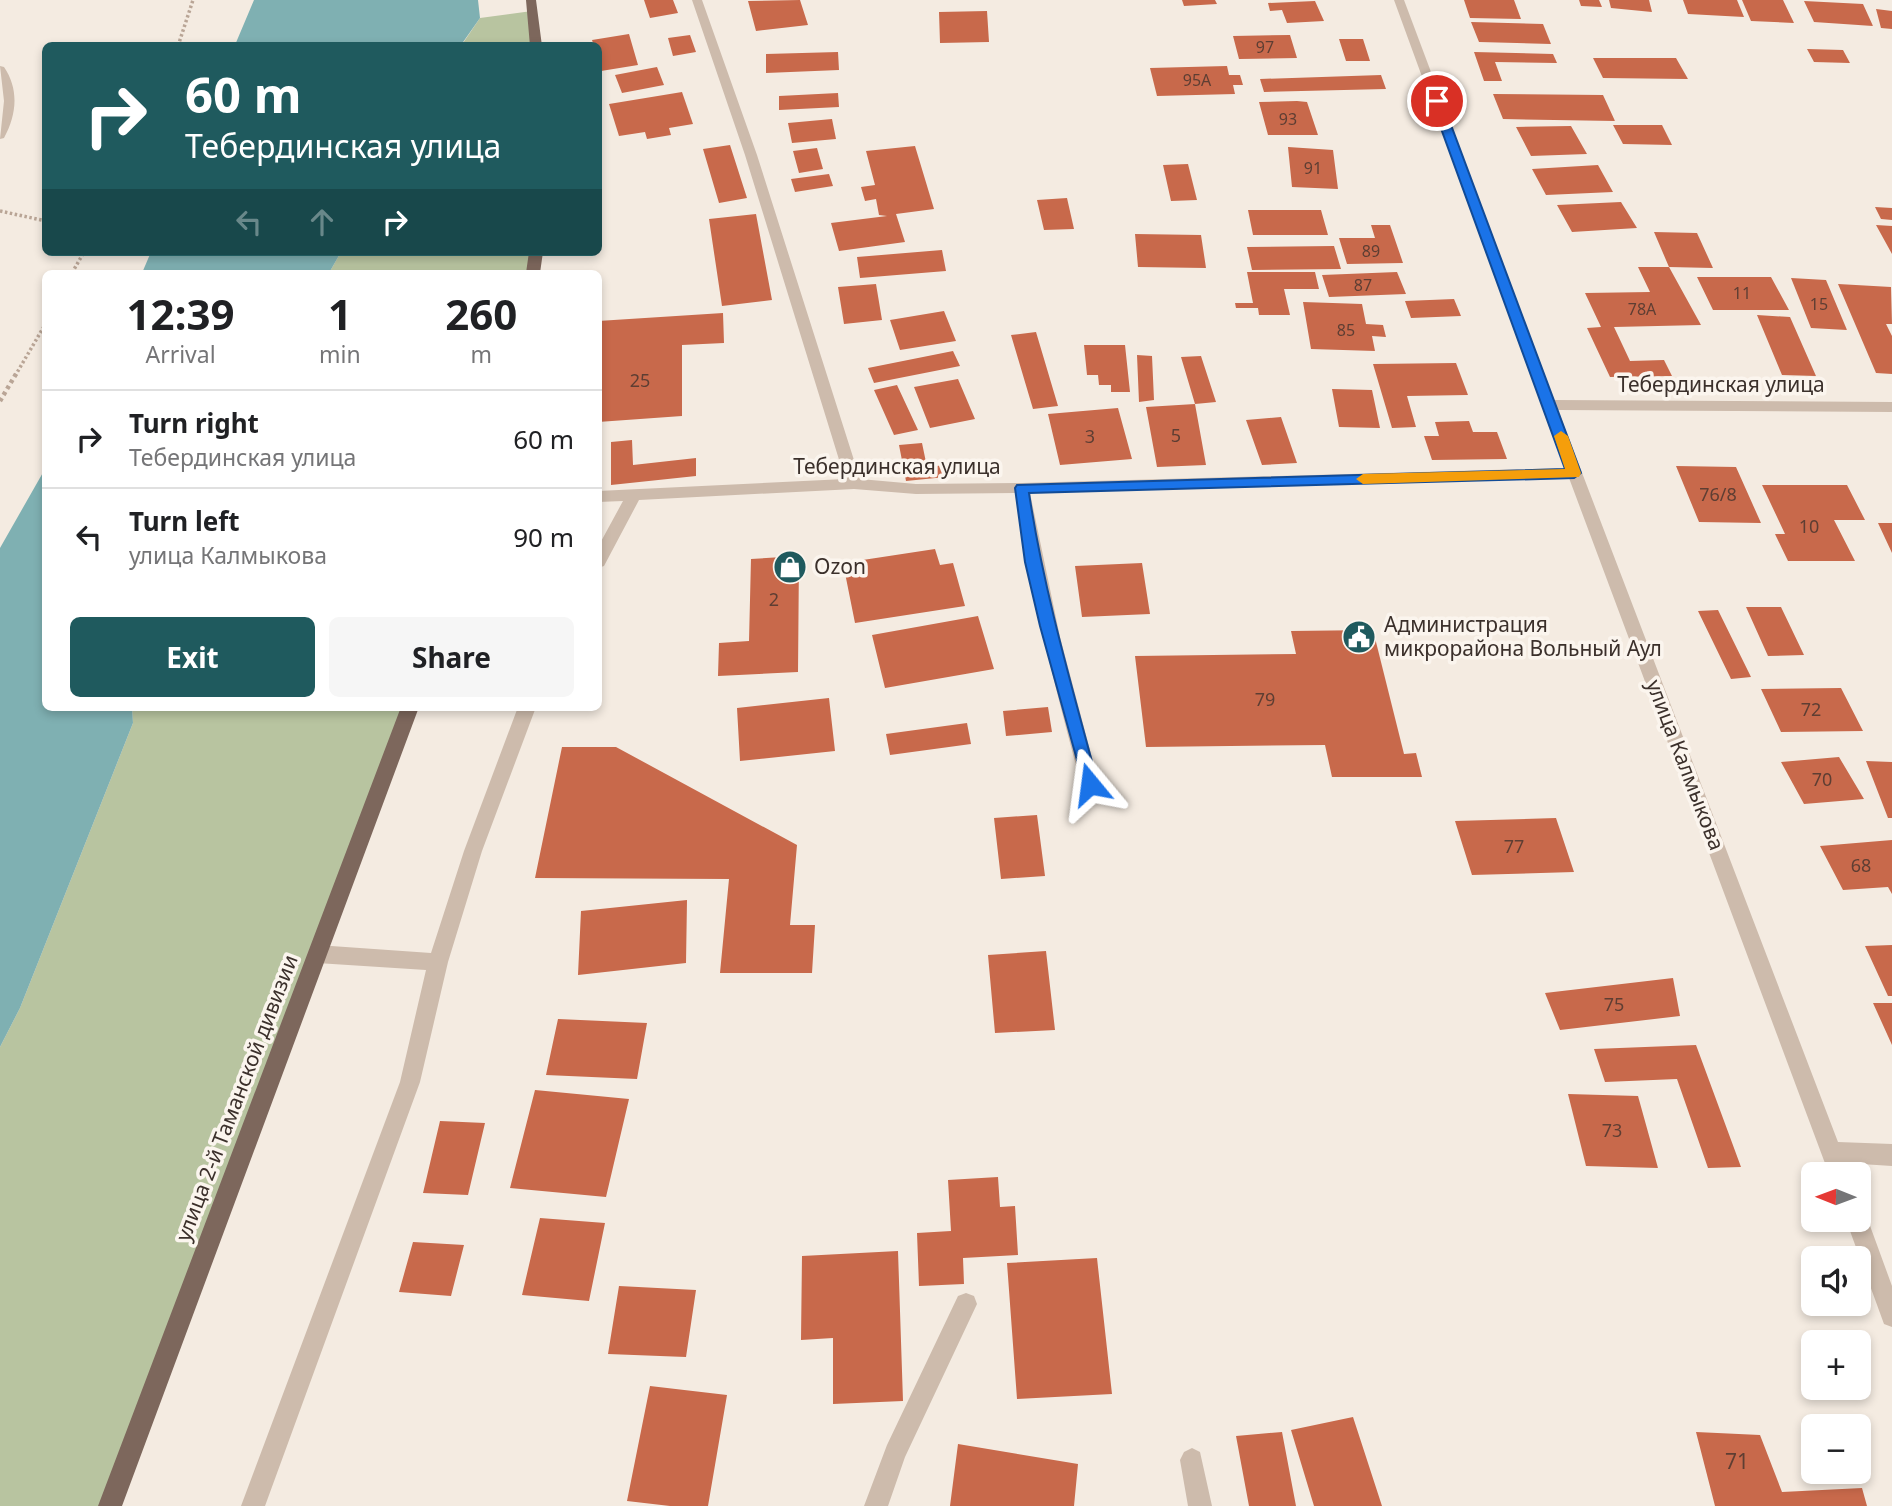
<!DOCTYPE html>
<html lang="en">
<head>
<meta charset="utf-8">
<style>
  body { margin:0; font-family:"Noto Sans",sans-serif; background:#f6f6f6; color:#202124; height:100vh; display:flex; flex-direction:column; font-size:26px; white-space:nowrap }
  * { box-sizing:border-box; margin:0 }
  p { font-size:23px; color:#757577 }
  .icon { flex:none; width:38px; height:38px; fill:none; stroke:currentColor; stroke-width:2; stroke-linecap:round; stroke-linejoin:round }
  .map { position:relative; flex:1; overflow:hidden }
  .side { position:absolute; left:42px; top:270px; width:560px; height:441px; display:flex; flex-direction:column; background:#fff; border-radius:10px; box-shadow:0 4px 10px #0003 }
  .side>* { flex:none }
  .guide { position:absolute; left:42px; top:42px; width:560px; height:214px; border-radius:10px; box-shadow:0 4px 10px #0003; background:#1f5a5e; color:#fff; overflow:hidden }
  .needle { width:46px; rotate:271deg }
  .controls { position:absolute; left:1801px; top:1162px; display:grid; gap:14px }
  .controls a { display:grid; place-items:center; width:70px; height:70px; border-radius:10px; background:#fff; box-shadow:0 4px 10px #0003; font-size:35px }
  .pin { position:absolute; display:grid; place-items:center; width:60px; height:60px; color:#fff; margin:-30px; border:4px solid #fff; border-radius:50%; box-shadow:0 2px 7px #0007 }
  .me { position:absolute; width:77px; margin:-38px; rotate:344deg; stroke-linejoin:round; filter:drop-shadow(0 0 5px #0008) }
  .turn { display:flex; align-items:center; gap:24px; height:147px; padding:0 28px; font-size:32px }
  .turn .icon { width:91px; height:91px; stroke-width:2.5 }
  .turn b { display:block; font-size:49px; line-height:60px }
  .lanes { display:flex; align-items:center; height:66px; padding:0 28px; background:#0003; justify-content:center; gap:35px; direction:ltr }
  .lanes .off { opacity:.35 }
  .eta { display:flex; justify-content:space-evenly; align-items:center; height:119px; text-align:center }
  .eta b { font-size:42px; font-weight:700; line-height:49px }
  .button { display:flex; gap:14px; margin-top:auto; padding:14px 28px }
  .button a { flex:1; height:80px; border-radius:10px; background:#1f5a5e; color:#fff; font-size:28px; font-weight:700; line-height:80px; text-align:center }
  .button a+a { background:#f6f6f6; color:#202124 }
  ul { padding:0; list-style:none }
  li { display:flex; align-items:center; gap:21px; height:98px; padding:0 28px; border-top:2px solid #e0e0e0 }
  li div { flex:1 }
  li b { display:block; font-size:26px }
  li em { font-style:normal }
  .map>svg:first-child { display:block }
</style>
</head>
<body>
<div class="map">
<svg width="1892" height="1506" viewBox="0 0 1892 1506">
  <rect width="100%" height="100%" fill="#f4ebe1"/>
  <path fill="#b8c4a0" d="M532 11 536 45 461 46 480 18Z
    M341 252H536L533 273H329Z
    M132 707H410L110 1506H0V1047L20 1008 133 723Z"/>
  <path fill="#7fb0b2" d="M254 0H478L480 18 461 45H235Z
    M151 252H341L329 273H142Z
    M45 469 46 707H132L133 723 20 1008 0 1047V548Z"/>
  <path fill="#c8694b" d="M644 0H673L678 13 650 18Z
    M800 0 808 25 756 31 748 1Z
    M1182 0H1215L1217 4 1184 6Z
    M1464 0H1514L1521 19 1470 18Z
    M1579 0H1599L1602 7 1581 6Z
    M1609 0H1649L1652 12 1611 8Z
    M1683 0H1737L1744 17 1688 14Z
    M1742 0H1783L1794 23 1751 21Z
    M1315 1 1324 21 1287 23 1282 10 1270 11 1268 3Z
    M1804 1 1863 4 1873 26 1814 22Z
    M1876 9 1892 11V29L1881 28Z
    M987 11 989 42 940 43 939 12Z
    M1471 22 1543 24 1551 44 1479 42Z
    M629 34 638 65 601 71 598 46H594L592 40Z
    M690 35 696 52 673 56 668 38Z
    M1290 35 1297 58 1239 59 1233 36Z
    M1339 39H1363L1370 61H1346Z
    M1807 49 1843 50 1850 63 1814 62Z
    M838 52 839 70 766 73V54Z
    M1474 52 1553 54 1557 63 1495 62 1502 81H1484Z
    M1593 58H1676L1688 79 1603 78Z
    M1227 66 1229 75H1240L1243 85H1233L1235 94 1157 96 1150 68Z
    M657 67 664 85 622 93 615 75Z
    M1381 75 1386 89 1264 92 1260 79Z
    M682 92 693 124 669 128 671 135 647 139 645 132 619 136 609 104Z
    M838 93 839 107 779 110V96Z
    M1493 94 1603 95 1615 121 1503 119Z
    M1297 101 1307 102 1318 135H1268L1259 102Z
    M832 119 836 139 792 143 788 123Z
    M1613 125H1662L1672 145 1623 144Z
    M1571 126 1587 154 1531 156 1516 127Z
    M730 145 747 198 719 203 703 149Z
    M915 146 934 209 896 214 905 242 839 251 831 223 887 216 879 215 876 199 865 201 861 187 875 185 866 151Z
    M1288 147 1333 150 1338 189 1292 187Z
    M817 148 823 169 799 173 793 151Z
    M1188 164 1197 200 1171 201 1163 165Z
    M1598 165 1613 192 1546 195 1532 169Z
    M829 174 833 186 795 192 791 179Z
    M1067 198 1074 229 1044 230 1037 200Z
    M1621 202 1637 228 1572 232 1557 205Z
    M1875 207 1892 208V220L1881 219Z
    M1248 210H1321L1328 235H1253Z
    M756 214 772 300 722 306 709 219Z
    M1371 225H1390L1403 263 1347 264 1339 238H1375Z
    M1876 225 1892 226V254Z
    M1654 232 1697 233 1713 268 1669 267Z
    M1135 234 1201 235 1206 268 1138 267Z
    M1334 246 1341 269 1252 270 1247 247Z
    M942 250 946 271 860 278 857 257Z
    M1638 267H1669L1701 325 1614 327 1630 361 1664 360 1672 376 1610 377 1587 328 1601 327 1585 293 1650 292Z
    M1247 272H1315L1319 289H1284L1290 315H1259L1258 308H1236L1235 303H1253Z
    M1397 272 1406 294 1329 297 1322 275Z
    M1697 277H1771L1789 310H1713Z
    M1791 278 1826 280 1847 330 1811 328Z
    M876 284 882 320 844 324 838 287Z
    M1838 284 1891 287 1892 324H1886L1892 336V374L1876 373Z
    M1454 299 1461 316 1411 318 1405 301Z
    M1303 302 1362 304 1366 324 1383 325 1386 337 1372 336 1375 351 1311 349Z
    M944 311 956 341 900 350 890 320Z
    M723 313 724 343 682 345V416L598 422V321Z
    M1757 315 1790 317 1816 376 1782 375Z
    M1036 332 1058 406 1033 409 1011 335Z
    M1084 345H1125L1130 392H1111V385H1099L1098 375H1087Z
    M953 351 960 366 874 383 868 368Z
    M1137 355 1152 356 1154 400 1139 402Z
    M1201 356 1216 402 1195 404 1206 465 1157 467 1146 407 1195 404 1181 357Z
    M1456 363 1468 395 1407 396 1416 427 1392 428 1373 364Z
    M958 379 975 419 930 428 914 387Z
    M897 385 918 430 894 435 874 390Z
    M1332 389 1372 390 1380 428 1339 427Z
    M1118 408 1132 459 1060 465 1048 414Z
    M1281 417 1297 463 1262 465 1246 420Z
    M1469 421 1473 432H1497L1507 459 1432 460 1424 436H1439L1435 422Z
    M632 440 633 465 696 458V476L611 485V442Z
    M922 443 927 467 982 461 985 473 906 481 899 445Z
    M1676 466 1736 467 1761 523 1699 522Z
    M1762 485H1847L1865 520H1834L1855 561H1788L1775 534H1785Z
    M1878 523H1892V553Z
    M935 549 940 565 953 563 965 606 855 623 843 563Z
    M799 556 798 672 718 676 719 643 749 641 751 559Z
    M1142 563 1150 614 1082 617 1075 566Z
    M1746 607H1781L1804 655 1768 656Z
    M1718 610 1751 677 1731 679 1698 611Z
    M978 616 994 669 885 688 872 635Z
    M1373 630 1404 754 1416 753 1422 777H1332L1325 745 1146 747 1135 656 1296 654 1291 631Z
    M1841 688 1863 731 1781 732 1761 689Z
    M829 698 835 751 740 761 737 708Z
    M1048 707 1052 732 1006 736 1003 711Z
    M967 723 971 744 890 755 886 734Z
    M562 747H616L797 845 790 925H815L812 973H720L729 879 535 878Z
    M1839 757 1864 799 1804 804 1781 762Z
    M1866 761 1892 762V818H1888Z
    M1037 815 1045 876 1001 879 994 818Z
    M1556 818 1574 872 1472 875 1455 821Z
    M1892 840V894L1888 887 1843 890 1820 846Z
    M687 900 686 963 578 975 581 911Z
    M1892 945V996H1888L1865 946Z
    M1046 951 1055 1030 995 1033 988 955Z
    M1673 978 1680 1016 1560 1030 1545 993Z
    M1873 1003H1892V1045Z
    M558 1019 647 1023 637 1079 546 1075Z
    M1696 1045 1741 1167 1708 1168 1677 1079 1605 1082 1594 1049Z
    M535 1090 629 1099 606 1197 510 1188Z
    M1568 1094 1638 1096 1658 1168 1586 1166Z
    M440 1121 485 1123 468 1195 423 1193Z
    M998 1177 1000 1207 1015 1206 1018 1255 963 1258 964 1284 919 1286 917 1233 951 1231 948 1180Z
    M540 1218 605 1223 589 1301 522 1295Z
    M413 1242 464 1245 451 1296 399 1292Z
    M898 1251 903 1401 833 1404V1338L801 1340 802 1256Z
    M1097 1258 1112 1394 1017 1399 1007 1263Z
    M619 1286 696 1290 686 1357 608 1354Z
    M650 1386 727 1395 708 1506H670L627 1501Z
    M1353 1417 1382 1506H1314L1291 1430Z
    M1282 1432 1296 1506H1249L1236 1436Z
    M1696 1432 1760 1435 1782 1492 1862 1488 1867 1506H1715Z
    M958 1444 1078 1464 1074 1506H950Z"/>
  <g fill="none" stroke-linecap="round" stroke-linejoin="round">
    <path stroke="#b9a596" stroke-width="3.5" stroke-dasharray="2.5 2.5" stroke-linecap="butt" d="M178 46 193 0
      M0 211 46 221
      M72 273 84 252
      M15 376 46 323"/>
    <path stroke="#b9a596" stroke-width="4.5" stroke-dasharray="3.5 3.5" stroke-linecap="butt" d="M0 401 16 374"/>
    <path fill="#cdbbac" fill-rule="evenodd" d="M692 0H702L757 155 860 479 916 484 1022 483 1565 468 1394 0H1404L1554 400 1892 402V412L1558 410 1838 1142 1892 1144V1166L1846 1163 1851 1174H1829L1569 478 1030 493 1060 637 1099 784 1096 789 1090 791 1084 789 1081 784C1055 688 1031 592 1015 493L916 494 854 489 639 500 604 566 598 568V547L623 501 598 502V491L845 479 745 155Z
      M0 66 4 67C19 89 17 114 4 138L0 139 4 101Z
      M518 707H536L482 851 448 962 420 1082 265 1506H241L400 1082 426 970 317 963 310 960 307 954 310 948 317 945 431 953 464 851Z
      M1858 1210 1865 1212 1892 1286V1327L1884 1324 1846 1220H1858Z
      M966 1293 974 1296 977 1304 905 1457 888 1506H864L887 1445 958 1296Z
      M1192 1448 1200 1452 1212 1506H1188L1180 1460 1184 1452Z"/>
    <path fill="#7d675c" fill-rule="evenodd" d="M526 0H536L542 46H530Z
      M529 252H543L540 273H526Z
      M401 707H419L122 1506H98Z"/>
  </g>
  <path fill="#1a73e8" stroke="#114b97" stroke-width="2" d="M1437 98 1442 101 1581 473 1574 478 1029 493C1044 592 1072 687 1098 784L1096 789H1085L1040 626 1025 562 1015 488 1017 485 1565 469 1431 101Z"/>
  <path fill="#f59e0b" d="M1561 431 1568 436 1581 473 1579 477 1363 484 1356 479 1363 474 1565 469 1554 436Z"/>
  <defs>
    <symbol id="shop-disc" viewBox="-11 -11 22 22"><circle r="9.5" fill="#1f5a5e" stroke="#fbf5ee"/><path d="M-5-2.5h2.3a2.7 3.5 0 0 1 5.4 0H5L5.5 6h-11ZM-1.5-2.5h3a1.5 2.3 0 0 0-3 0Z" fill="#fff"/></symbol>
    <symbol id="civic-disc" viewBox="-11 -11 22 22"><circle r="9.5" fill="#1f5a5e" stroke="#fbf5ee"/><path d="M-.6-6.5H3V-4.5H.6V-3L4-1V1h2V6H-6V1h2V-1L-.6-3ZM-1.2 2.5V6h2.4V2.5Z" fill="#fff"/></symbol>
  </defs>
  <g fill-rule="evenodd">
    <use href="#shop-disc" x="771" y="548" width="38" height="38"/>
    <use href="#civic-disc" x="1340" y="618" width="38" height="38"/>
  </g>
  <g text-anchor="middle" stroke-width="7" stroke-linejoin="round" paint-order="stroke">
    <g font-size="16" fill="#5e3e33">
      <text x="1265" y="53">97</text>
      <text x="1197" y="86">95А</text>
      <text x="1288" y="125">93</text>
      <text x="1313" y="174">91</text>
      <text x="1371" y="257">89</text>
      <text x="1363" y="291">87</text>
      <text x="1742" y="299">11</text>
      <text x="1819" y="310">15</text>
      <text x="1642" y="315">78А</text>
      <text x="1346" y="336">85</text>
    </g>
    <g font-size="18" fill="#5e3e33">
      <text x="640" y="387">25</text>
      <text x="1176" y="442">5</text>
      <text x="1090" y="443">3</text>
      <text x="1718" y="501">76/8</text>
      <text x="1809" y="533">10</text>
      <text x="774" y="606">2</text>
      <text x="1265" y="706">79</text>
      <text x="1811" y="716">72</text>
      <text x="1822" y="786">70</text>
      <text x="1514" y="853">77</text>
      <text x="1861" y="872">68</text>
      <text x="1614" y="1011">75</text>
      <text x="1612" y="1137">73</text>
    </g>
    <g font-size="21" fill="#3b302b" stroke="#fbf5ee">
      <text x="1721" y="392">Тебердинская улица</text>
      <text x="897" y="474">Тебердинская улица</text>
      <text transform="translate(1685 765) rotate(69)" y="7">улица Калмыкова</text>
      <text transform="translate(237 1098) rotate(-69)" y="7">улица 2-й Таманской дивизии</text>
    </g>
    <g font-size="21" fill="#3b302b" stroke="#fbf5ee" text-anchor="start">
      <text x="814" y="574">Ozon</text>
      <text x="1384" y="632">Администрация<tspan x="1384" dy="24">микрорайона Вольный Аул</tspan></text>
    </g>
    <g font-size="21" fill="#5e3e33">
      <text x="1737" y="1469">71</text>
    </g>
  </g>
</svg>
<div class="controls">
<a><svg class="needle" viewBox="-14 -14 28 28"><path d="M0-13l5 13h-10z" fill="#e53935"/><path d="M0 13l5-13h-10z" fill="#757577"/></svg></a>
<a><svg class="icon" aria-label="sound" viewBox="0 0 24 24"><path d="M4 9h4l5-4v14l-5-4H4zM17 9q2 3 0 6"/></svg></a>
<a>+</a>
<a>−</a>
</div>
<div class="pin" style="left:1437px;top:101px;background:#d93025"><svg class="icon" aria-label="arrive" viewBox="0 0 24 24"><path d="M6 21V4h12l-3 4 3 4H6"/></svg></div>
<svg class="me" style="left:1090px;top:784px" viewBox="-20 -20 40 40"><path d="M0-17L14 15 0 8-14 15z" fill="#1a73e8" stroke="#fff" stroke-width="4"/></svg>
<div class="guide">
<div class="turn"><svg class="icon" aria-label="right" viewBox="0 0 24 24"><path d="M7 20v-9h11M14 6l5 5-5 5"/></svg><div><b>60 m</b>Тебердинская улица</div></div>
<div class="lanes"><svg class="icon off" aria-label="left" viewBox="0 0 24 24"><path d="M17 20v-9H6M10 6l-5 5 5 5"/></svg><svg class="icon off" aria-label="ahead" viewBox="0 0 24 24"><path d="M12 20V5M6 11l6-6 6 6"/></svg><svg class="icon" aria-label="right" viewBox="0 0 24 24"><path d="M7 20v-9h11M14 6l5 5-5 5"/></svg></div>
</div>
<section class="side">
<div class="eta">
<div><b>12:39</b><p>Arrival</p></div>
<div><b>1</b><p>min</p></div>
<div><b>260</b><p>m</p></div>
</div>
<ul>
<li><svg class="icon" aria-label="right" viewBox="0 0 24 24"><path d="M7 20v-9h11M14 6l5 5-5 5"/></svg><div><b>Turn right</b><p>Тебердинская улица</p></div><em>60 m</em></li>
<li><svg class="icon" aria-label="left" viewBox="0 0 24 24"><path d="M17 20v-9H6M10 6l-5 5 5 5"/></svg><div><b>Turn left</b><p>улица Калмыкова</p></div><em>90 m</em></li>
</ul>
<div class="button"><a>Exit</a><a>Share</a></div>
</section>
</div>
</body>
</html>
